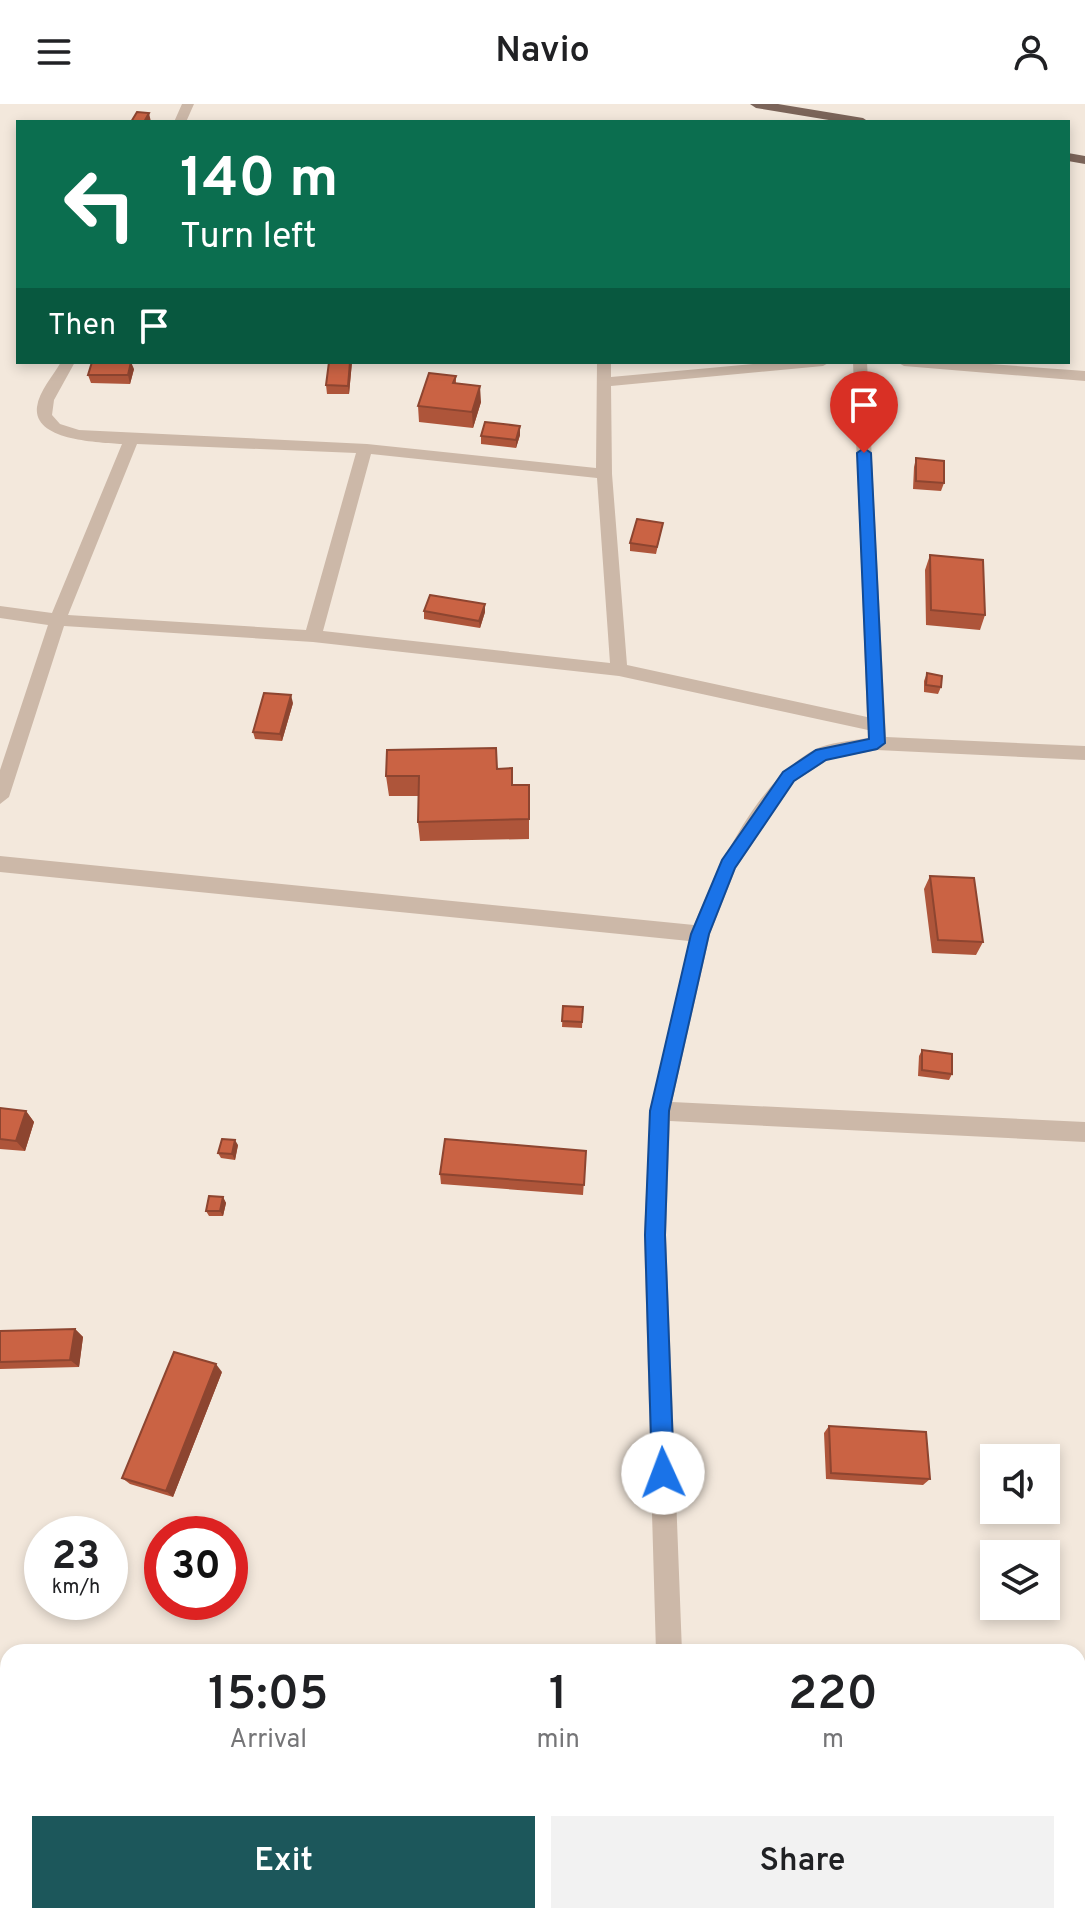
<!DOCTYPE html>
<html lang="en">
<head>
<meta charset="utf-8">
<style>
  body { margin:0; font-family:Overpass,sans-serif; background:#f2f2f2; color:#202124; height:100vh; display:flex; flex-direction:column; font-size:30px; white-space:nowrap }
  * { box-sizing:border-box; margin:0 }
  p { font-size:26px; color:#757577 }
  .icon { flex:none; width:44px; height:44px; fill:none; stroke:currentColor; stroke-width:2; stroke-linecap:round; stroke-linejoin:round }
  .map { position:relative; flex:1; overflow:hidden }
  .details { position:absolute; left:0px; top:1540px; width:1086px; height:280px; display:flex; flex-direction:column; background:#fff; border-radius:24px 24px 0 0; box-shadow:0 4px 12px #0003 }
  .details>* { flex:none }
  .banner { position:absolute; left:16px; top:16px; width:1054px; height:244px; border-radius:0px; box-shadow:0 4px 12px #0003; background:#0b6e4f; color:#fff; overflow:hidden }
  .tools { position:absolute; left:980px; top:1340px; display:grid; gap:16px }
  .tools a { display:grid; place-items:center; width:80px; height:80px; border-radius:0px; background:#fff; box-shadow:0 4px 12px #0003; font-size:40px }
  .speed { position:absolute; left:24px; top:1412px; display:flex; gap:16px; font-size:40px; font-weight:700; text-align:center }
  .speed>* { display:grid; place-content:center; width:104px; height:104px; border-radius:50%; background:#fff; box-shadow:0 4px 12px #0003; line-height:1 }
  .speed small { font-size:20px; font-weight:400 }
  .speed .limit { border:12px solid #d22; background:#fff; color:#111 }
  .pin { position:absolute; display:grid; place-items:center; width:68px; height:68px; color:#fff; margin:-82px -34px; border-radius:50% 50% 50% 0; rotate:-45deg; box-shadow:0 0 8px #0007 }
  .pin .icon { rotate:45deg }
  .me { position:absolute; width:88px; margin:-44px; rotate:358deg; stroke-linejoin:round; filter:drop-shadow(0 0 6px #0008) }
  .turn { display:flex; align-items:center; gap:28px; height:168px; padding:0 32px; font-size:36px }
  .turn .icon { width:104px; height:104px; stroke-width:2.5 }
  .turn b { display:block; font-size:56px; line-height:68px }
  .then { display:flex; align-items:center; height:76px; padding:0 32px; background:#0003; gap:16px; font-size:30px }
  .eta { display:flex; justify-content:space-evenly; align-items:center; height:136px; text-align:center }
  .eta b { font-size:48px; font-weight:600; line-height:56px }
  .button { display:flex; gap:16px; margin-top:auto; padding:16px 32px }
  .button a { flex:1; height:92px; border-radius:0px; background:#1c575b; color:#fff; font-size:32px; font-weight:600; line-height:92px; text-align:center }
  .button a+a { background:#f2f2f2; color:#202124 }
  header { display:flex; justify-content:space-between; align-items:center; height:104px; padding:0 32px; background:#fff; font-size:36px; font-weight:600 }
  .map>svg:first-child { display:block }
</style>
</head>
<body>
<header><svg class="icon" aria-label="menu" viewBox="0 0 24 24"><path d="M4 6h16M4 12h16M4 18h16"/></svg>Navio<svg class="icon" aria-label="person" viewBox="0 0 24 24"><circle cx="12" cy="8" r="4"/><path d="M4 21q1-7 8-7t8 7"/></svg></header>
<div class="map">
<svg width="1085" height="1820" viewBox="0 0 1085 1820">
  <rect width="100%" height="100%" fill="#f3e8dc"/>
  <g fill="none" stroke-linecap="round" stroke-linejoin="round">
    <path fill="#ccb8a8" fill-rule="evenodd" d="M182 0H194L186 18H174Z
      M61 258H75L54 296 52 311 60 320 79 326 367 340 596 364 597 258H611V273L774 258H830L823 262 611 282 612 370 627 561 867 613 853 258H867L886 633 1085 642V656L877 646 827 656 794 678 736 764 710 830 672 998 1085 1018V1038L670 1017 666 1131 682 1548H656L644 1131 650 1007 689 837 0 768V752L694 821C718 763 757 677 814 646 829 638 851 637 868 634V626L619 572 313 538 64 522 9 693 0 700V666L48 521 0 514V502L52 509 122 340C99 338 33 337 37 303 39 287 53 272 61 258ZM137 340 356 349 306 526 68 511ZM371 350 597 374 610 559 323 527Z
      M897 258H962L1085 267V277L904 262Z
      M677 1812H705L707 1820H679Z"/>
    <path fill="#7b6459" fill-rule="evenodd" d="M750 0H778L863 14 869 18H841L756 4Z
      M1068 49 1085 52V60L1068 57Z"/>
  </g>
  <path fill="#ae553a" d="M329 258H352L349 290H327L326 281Z
    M134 265 130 280 91 279 88 271Z
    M456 272V279L481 298 473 324 419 318 418 302Z
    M520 322V331L516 344 481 340V332Z
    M916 354 944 379 941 387 913 385 914 363Z
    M663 419 656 450 630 447V439Z
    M930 451 985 511 980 526 926 521 925 466Z
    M485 500V508L480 524 424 515V507Z
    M927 569 941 583 938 590 924 588V577Z
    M293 599 282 637 255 635 253 628Z
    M497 665 512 681H529V735L420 737 418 718V692H389L386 672Z
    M930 772 983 838 976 851 932 849 924 785Z
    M563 902 583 903 582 924 562 923Z
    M922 946 952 970 949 976 918 972 919 952Z
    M0 1004 26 1007 34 1018 25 1047 0 1045Z
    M238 1041 235 1056 221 1054 218 1049Z
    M586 1047 583 1091 441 1080 440 1070Z
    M223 1093 226 1099 223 1112H209L206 1107Z
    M75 1225 83 1233 79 1263 0 1265V1227Z
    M222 1268 173 1393 130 1380 122 1374Z
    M829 1322 930 1375 923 1381 826 1375 824 1329Z"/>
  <path fill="#8d4530" d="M149 9 151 18H144Z
    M131 258 134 265 130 280 128 271Z
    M350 258H352L349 290 348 282Z
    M480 282 481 298 473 324 472 308Z
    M520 322V331L516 344V336Z
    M485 500V508L480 524 479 517Z
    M291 591 293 599 282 637 280 630Z
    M26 1007 34 1018 25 1047 16 1037Z
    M235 1036 238 1041 235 1056 232 1050Z
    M223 1093 226 1099 223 1112 220 1107Z
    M75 1225 83 1233 79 1263 70 1256Z
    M216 1260 222 1268 173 1393 166 1387Z
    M1 1657 8 1658V1670L0 1699Z"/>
  <path fill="#ca6344" stroke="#8d4530" stroke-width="2" d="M137 8 149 9 144 18H131Z
    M92 258H131L128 271H88Z
    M329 258H350L348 282 326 281Z
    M429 269 456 272 453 279 480 282 472 308 418 302Z
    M485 318 520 322 516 336 481 332Z
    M916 354 944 357V379L916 377Z
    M637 415 663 419 657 443 630 439Z
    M930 451 983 456 985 511 931 506Z
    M430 491 485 500 479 517 424 507Z
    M927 569 942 572 941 583 926 581Z
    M264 589 291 591 280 630 253 628Z
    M496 644 497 665 512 664V681H529V715L418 718 419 672H386L387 646Z
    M930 772 974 774 983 838 938 836Z
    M563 902 583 903 582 918 562 917Z
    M922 946 952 950V970L922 966Z
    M0 1004 26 1007 16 1037 0 1035Z
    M222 1035 235 1036 232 1050 218 1049Z
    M445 1035 586 1047 584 1081 440 1070Z
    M209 1092 223 1093 220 1107H206Z
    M75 1225 70 1256 0 1258V1227Z
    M174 1248 216 1260 166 1387 122 1374Z
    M829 1322 926 1328 930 1375 831 1369Z"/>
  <path fill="#1a73e8" stroke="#114b97" stroke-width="2" d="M864 344 871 349 885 639 877 645 826 656 794 677 735 764 709 830 669 1007 665 1131 674 1369 671 1377 663 1380 655 1377 652 1369 645 1131 650 1007 691 830 722 756 783 668 816 646 869 635 857 349Z"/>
</svg>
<div class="tools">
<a><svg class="icon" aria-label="sound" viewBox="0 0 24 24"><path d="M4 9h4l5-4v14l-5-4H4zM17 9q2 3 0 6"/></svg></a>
<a><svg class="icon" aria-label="layers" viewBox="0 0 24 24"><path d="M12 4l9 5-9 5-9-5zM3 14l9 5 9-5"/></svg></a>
</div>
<div class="speed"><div>23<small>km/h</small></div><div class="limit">30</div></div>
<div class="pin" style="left:864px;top:349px;background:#d93025"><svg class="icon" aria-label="arrive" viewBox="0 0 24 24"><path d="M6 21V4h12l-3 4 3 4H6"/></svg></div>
<svg class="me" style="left:663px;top:1369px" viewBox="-20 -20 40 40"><circle r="19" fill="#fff"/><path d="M0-13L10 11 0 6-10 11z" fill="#1a73e8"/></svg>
<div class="banner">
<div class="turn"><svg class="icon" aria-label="left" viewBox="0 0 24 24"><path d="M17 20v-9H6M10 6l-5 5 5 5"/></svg><div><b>140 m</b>Turn left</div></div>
<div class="then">Then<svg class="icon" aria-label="arrive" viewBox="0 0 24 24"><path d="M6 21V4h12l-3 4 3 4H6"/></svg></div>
</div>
<section class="details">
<div class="eta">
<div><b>15:05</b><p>Arrival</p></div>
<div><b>1</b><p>min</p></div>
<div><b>220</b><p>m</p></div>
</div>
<div class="button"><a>Exit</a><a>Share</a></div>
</section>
</div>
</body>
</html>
